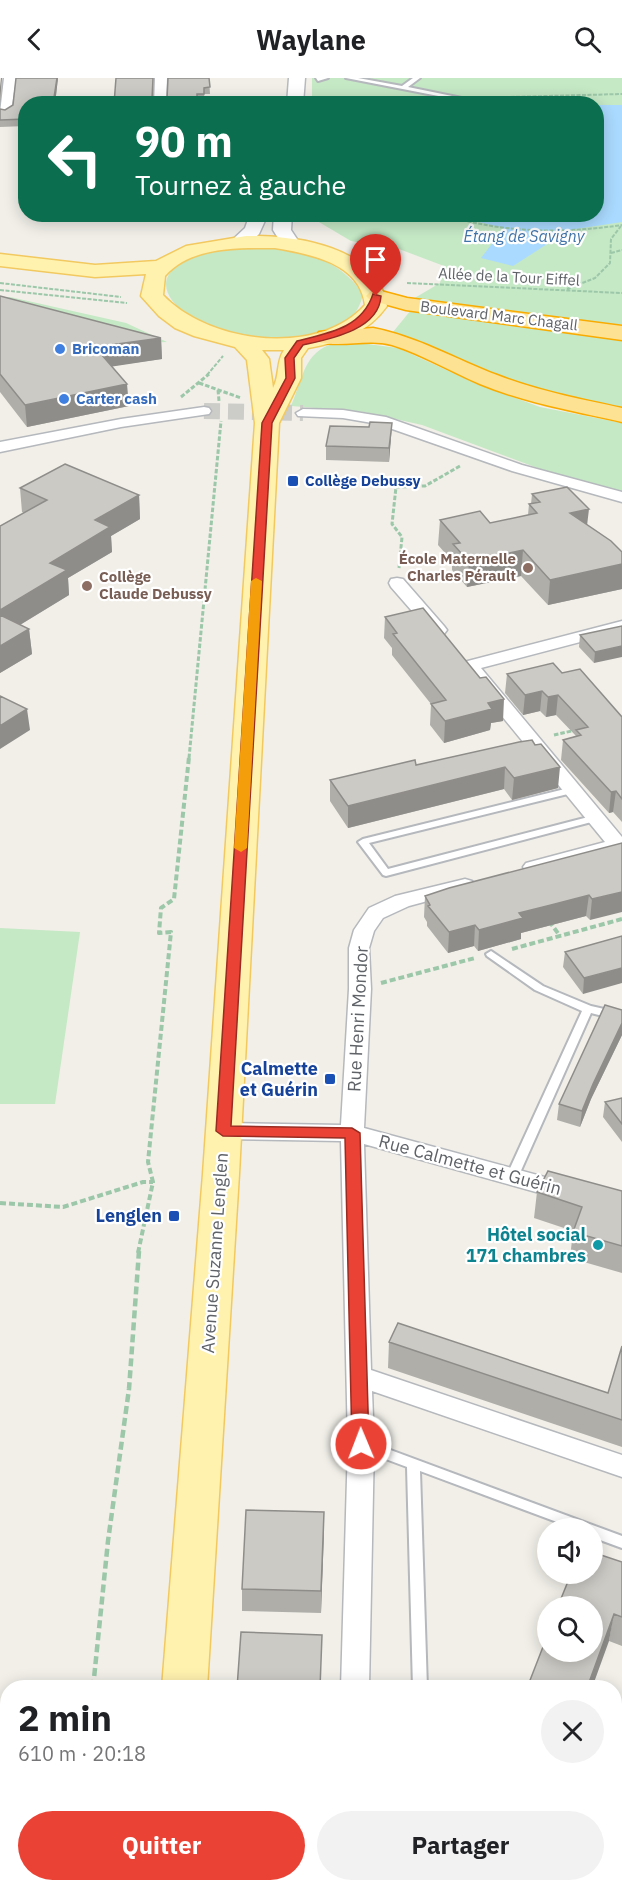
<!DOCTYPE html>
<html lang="fr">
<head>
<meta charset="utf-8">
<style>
  body { margin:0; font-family:"IBM Plex Sans",sans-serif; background:#f2f2f2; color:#202124; height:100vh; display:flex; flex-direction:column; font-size:22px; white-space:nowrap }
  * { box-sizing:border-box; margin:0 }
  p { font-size:20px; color:#757577 }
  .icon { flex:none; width:33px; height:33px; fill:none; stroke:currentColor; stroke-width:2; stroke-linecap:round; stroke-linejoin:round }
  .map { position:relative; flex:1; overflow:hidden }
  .drawer { position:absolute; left:0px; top:1602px; width:622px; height:212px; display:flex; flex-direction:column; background:#fff; border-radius:24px 24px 0 0; box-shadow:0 3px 15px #0003 }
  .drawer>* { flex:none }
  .banner { position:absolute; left:18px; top:18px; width:586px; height:126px; border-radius:24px; box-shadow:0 3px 15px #0003; background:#0b6e4f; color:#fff; overflow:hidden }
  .buttons { position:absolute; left:537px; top:1440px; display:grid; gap:12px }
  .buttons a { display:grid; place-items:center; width:66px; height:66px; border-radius:50%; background:#fff; box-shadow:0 3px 15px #0003; font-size:30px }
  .pin { position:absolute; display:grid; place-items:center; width:51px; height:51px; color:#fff; margin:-62px -26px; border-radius:50% 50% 50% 0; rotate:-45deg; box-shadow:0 0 6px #0007 }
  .pin .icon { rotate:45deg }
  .me { position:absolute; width:66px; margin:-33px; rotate:359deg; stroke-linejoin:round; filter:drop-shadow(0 0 4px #0008) }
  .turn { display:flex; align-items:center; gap:21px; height:126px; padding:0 18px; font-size:27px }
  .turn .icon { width:78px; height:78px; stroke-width:2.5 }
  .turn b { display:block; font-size:42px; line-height:51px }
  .round { display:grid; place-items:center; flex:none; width:63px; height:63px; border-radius:32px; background:#f2f2f2 }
  .headline { display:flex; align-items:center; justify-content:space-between; height:102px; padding:0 18px }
  h1 { font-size:36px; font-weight:700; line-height:45px }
  .cta { display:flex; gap:12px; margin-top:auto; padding:12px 18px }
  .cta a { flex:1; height:69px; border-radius:36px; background:#ea4335; color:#fff; font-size:24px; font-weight:700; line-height:69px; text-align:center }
  .cta a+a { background:#f2f2f2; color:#202124 }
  header { display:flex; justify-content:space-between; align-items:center; height:78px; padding:0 18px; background:#fff; font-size:27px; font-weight:700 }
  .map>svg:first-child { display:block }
</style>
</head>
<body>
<header><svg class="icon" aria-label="back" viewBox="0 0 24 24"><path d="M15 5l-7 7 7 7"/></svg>Waylane<svg class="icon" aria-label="search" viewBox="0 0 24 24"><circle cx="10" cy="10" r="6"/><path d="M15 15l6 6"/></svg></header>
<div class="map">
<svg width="622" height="1813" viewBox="0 0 622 1813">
  <rect width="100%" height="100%" fill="#f1efe8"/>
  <path fill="#c5e8c5" d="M312 0H622V247L413 221 440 205 444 188 399 171 351 163 307 137 597 136V26L312 25Z
    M247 169C292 171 338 176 363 217 356 241 348 243 326 252 295 264 259 263 227 255 193 247 133 208 189 180 206 172 228 171 247 169Z
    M10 219 126 245 167 264 112 266 0 220Z
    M411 232 622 260V330L543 315 491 297 393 254Z
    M344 263 398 270 475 305 540 329 622 345V414L559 398 422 347 364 334 291 328C305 296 303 270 344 263Z
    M0 850 80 854 55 1026H0Z"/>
  <path fill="#aadaff" d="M600 27H622V144L569 152 513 188 481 180 504 150 449 137 597 136V28Z"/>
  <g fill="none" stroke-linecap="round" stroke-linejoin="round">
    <path stroke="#ccccc8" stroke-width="16" stroke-dasharray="16 8" stroke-linecap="butt" d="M204 333 303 335"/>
    <defs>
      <path id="lane" d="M316 0H328L318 3Z
        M346 0H358L402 8 413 0H420L408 9 462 20 459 22Z
        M573 709 576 710 578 712 576 714 369 765 388 791 596 737 599 738 601 740 599 742 386 798 383 797 358 764 363 761Z
        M491 873 543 908 591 928 622 935V943L591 935 519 1097 517 1100H509L507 1097 582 933 535 912 487 878 486 876Z
        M361 1361 622 1458V1470L592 1459V1450H573L420 1393 427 1610H413L407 1389 356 1370 354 1366 356 1362Z"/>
      <path id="street" d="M4 0H16L11 34 5 37 0 35Z
        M155 0H167L166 26H154Z
        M204 329 209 330 211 333 209 336 121 349 0 374V364L121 341Z
        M303 331 343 332 386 339 522 387 622 414V424L512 393 378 346 343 340 298 338 296 335Z
        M397 500 403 501 444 548 447 552 444 556H432L391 509 389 505 391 501Z
        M622 543V553L481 590 622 759V771L533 795 526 793 523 789 526 785 605 764 461 588 464 584Z
        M465 801 472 803 475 807 472 811 409 828 383 840 374 853 369 870 371 911 364 1050 622 1120V1138L364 1066 371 1292 622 1377V1399L372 1313 374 1366 369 1610H341L348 1366 341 1063 223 1061 215 1059 212 1053 215 1047 223 1045 341 1047 349 911V870L354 852 369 830 395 818Z
        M335 1806H365V1813H335Z"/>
      <path id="secondary" d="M289 0H305L303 26H287Z
        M250 136H268L259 156 245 169H231L229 165 245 150Z
        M274 136H292L291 152 301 167 299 171H285L273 152Z"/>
      <path id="primary" d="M246 158C295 157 378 168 387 228 368 255 339 265 308 270L301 280V300L279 345 239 1096 207 1610H162L203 1096 255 345 247 282 235 269 194 258 175 250 159 238 141 218 146 196 95 199 0 188V176L95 187 156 183 186 168ZM275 170C310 176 360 185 365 227 318 280 208 265 163 217L165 198C191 168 239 170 275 170ZM262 272H284C276 284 280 297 273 310L269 281Z
        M146 1806H194V1813H146Z"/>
      <path id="highway" d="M377 212 407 220 622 248V262L406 232 370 222 366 218 370 214Z
        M373 250C418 259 455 281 497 297 538 313 580 321 622 330V344C574 333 526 325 480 306 451 294 422 276 392 267 368 260 343 270 319 264L316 259 319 254Z"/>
    </defs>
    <use href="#lane" stroke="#b5b8bc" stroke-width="4"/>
    <use href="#street" stroke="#b5b8bc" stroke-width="3"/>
    <use href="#secondary" stroke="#b6babf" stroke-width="3"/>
    <use href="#primary" stroke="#f2c960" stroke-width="3"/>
    <use href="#highway" stroke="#f9ab00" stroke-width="3"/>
    <path stroke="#9cc7a9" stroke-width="2" stroke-dasharray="4 1.5" stroke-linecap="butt" d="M472 20 622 16
      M441 136C501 155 560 156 622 147
      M611 175 622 172
      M0 205 121 219
      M407 205 622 215
      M567 211 595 200 610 185 611 161 621 148
      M0 212 127 225
      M207 297 223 278"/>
    <path stroke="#9cc7a9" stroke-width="3" stroke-dasharray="4.5 2" stroke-linecap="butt" d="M199 305 241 320
      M218 312 219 323
      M181 319 209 296
      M399 490 402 459 392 446 396 409 425 408 460 388
      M554 657 576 652
      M189 680 221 343"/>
    <path stroke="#9cc7a9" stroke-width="4" stroke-dasharray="6 3" stroke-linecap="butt" d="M549 843 560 858
      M512 871 622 841
      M381 905 475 880
      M0 1125 63 1129 143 1104H153
      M138 1175 153 1104 148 1084 171 854 159 855 161 830 174 821 189 679"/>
    <path stroke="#9cc7a9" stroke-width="4.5" stroke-dasharray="8 4" stroke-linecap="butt" d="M93 1610 108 1463 129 1311 139 1173
      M615 1721 622 1704
      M615 1800 622 1804
      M72 1813 73 1806"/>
    <use href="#lane" fill="#fff" fill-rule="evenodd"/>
    <use href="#street" fill="#fff" fill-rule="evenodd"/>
    <use href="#secondary" fill="#fff" fill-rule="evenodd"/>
    <use href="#primary" fill="#fff2af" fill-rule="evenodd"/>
    <use href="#highway" fill="#fde293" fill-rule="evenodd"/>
  </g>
  <path fill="#afaea9" d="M16 0H58L55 26H26V48L0 49V31L5 32 13 27Z
    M153 0V21H167L209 0 210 16H204L205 23 114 26Z
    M0 218 161 260 162 281 111 288 129 328 27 349 0 314Z
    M369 349 391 359 389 384 326 382V368Z
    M20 410 139 417 140 441 111 458 112 474 68 500 69 517 20 547 29 551 32 576 0 595V448L24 435 22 434Z
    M532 416 587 447 622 474V511L548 527 521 498 467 509 452 492V483L438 467 440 442 490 445 528 437 529 426H531Z
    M385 539 503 643 491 645 490 652 444 665 430 647 431 626 392 577V570L384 560Z
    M622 548 594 585 579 569 580 557Z
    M562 595 622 639V744L613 734 609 735 561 682 563 662 576 658 556 637 546 639 540 633 523 637 505 615 507 596Z
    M519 664 558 710 512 722 504 711 348 750 330 723V702L416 687Z
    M622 765 590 842 586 838 521 855V861L478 873 474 868 448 875 427 848V844L424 839 425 818Z
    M622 858 583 916 563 889 565 874Z
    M622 932V957L591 1021 580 1049 557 1042 559 1026Z
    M622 1020V1064L603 1039 605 1024Z
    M622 1113V1195L570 1180 573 1153 534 1140 537 1114Z
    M389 1264 608 1315 622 1268V1369L388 1290Z
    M324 1434 321 1535 242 1533V1511Z
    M622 1484V1568L609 1563Z
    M456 1806H522L520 1813H455Z"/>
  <path fill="#8f8d8a" d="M1 0H2L0 25V9Z
    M57 0H58L55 26H53Z
    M161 260 162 281 96 291 95 269Z
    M127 306 129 328 27 349 25 327Z
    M392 345 391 359 389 384V370Z
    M139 417 140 441 111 458 112 474 68 500 69 517 0 559V532L95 442Z
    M589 431 586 456 570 435Z
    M523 472 521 498 467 509 469 484Z
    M622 486V511L548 527 550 502Z
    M29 551 32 576 0 595V568Z
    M622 568V579L594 585 595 574Z
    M542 613 540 633 523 637 525 617Z
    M558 617 556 637 546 639 548 619Z
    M504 621 503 643 491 645 490 652 444 665 445 643 488 625Z
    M27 631 30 652 0 671V648Z
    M505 689 504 711 348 750V728Z
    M560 689 558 710 512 722 514 700Z
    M616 713 613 734 609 735 611 714Z
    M622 814V834L590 842 592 821Z
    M589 817 586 838 521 855V861L478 873 479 852 519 835Z
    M475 847 474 868 448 875 449 854Z
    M622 890V905L583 916 584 900Z
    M622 945V957L591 1021 580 1049 582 1033 593 1006Z
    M324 1434V1455L321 1535V1513Z
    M614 1536 609 1563 592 1610H587Z
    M517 1806H522L520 1813H514Z"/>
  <path fill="#cccac5" stroke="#8f8d8a" stroke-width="1.5" d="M16 0H57L53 26H26V41L0 42V31L5 32 13 27Z
    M116 0H153L152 21H167L168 0H209L210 9 204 10V16H197V26H114Z
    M0 218 161 260 95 269 127 306 25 327 0 296Z
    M370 344 392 345 389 370 326 368 330 348 369 349Z
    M65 386 139 417 95 442 110 449 50 485 67 492 0 532V448L47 422 20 410Z
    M567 409 589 431 570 435 611 463 622 474V486L550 502 523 472 469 484 453 466 460 465 440 442 480 433 490 445 537 435 529 426 540 424 532 416Z
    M423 530 480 600 486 599 504 621 488 625 492 631 445 643 431 626 446 622 393 556 397 555 385 539Z
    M0 537 29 551 0 568Z
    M622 548V568L595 574 580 557Z
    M553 585 562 595 580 591 622 639V721L616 713 611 714 563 662 581 657 576 652 588 649 558 617 548 619 542 613 525 617 507 596Z
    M0 618 27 631 0 648Z
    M532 662 535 667 541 666 560 689 514 700 505 689 348 728 330 702 415 682 416 687 519 664Z
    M622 765V814L592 821 589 817 551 827 519 835 523 840 479 852 475 847 449 854 428 828 430 827 425 818 449 810Z
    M622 858V890L584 900 565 874Z
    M605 927 622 932V945L593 1006 582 1033 559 1026Z
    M622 1020V1046L605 1024Z
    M548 1093 622 1113V1168L573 1154 582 1129 537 1114Z
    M398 1245 608 1315 622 1268V1342L389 1264Z
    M246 1432 324 1434 321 1513 242 1511Z
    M592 1474 622 1484V1539L614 1536 587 1610H527L548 1556V1574H592V1528H558L571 1496H592Z
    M241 1554 322 1557 320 1610H237Z
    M227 1806H317V1813H227Z
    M498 1806H517L515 1813Z"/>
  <path fill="#ea4335" stroke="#982c22" stroke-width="1.5" d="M373 216 381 218C379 252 330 261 303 267L294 280 295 300 272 345 231 1048 352 1050 360 1055 369 1366 367 1371H355L352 1366 345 1060 223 1058 216 1053 262 345 286 300 285 280 297 263C329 255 362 250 373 216Z"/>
  <path fill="#f59e0b" d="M256 500 262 503 247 770 241 774 234 770 251 503Z"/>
  <g fill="#3f7fe0" stroke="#fff" stroke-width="2">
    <circle cx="60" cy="271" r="6"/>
    <circle cx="64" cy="321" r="6"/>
  </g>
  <g fill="#1a4fb4" stroke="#fff" stroke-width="2">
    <rect x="287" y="397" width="12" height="12" rx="3"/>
    <rect x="324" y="995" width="12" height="12" rx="3"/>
    <rect x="168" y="1132" width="12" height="12" rx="3"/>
  </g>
  <g fill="#8d6e63" stroke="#fff" stroke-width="2">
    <circle cx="528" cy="490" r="6"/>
    <circle cx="87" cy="508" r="6"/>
  </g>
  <circle fill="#0f9aa8" stroke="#fff" stroke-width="2" cx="598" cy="1167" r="6"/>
  <g text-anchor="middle" stroke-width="4.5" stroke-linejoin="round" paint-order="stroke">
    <g font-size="15" fill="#5f6368" stroke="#fff">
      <text transform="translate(509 199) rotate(3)" y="5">Allée de la Tour Eiffel</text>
      <text transform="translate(499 238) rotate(7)" y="5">Boulevard Marc Chagall</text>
    </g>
    <g font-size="15" font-weight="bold" fill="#366cbe" stroke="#fff" text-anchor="start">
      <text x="72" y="276">Bricoman</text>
      <text x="76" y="326">Carter cash</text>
    </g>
    <g font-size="15" font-weight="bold" fill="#164399" stroke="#fff" text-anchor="start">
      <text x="305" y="408">Collège Debussy</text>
    </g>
    <g font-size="15" font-weight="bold" fill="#785e54" stroke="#fff" text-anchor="end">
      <text x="516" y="486">École Maternelle<tspan x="516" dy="17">Charles Pérault</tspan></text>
      <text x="99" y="504" text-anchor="start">Collège<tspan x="99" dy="17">Claude Debussy</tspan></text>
    </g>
    <g font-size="16" font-style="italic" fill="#4174aa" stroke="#fff">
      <text x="524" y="164">Étang de Savigny</text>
    </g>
    <g font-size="18" fill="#5f6368" stroke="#fff">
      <text transform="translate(358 941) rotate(-87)" y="6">Rue Henri Mondor</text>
      <text transform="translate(470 1087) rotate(15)" y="6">Rue Calmette et Guérin</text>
      <text transform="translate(215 1175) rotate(-86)" y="6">Avenue Suzanne Lenglen</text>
    </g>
    <g font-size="18" font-weight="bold" fill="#164399" stroke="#fff" text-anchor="end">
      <text x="318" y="997">Calmette<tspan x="318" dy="21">et Guérin</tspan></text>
      <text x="162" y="1144">Lenglen</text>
    </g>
    <g font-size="18" font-weight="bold" fill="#0d838f" stroke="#fff" text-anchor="end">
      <text x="586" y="1163">Hôtel social<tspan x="586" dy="21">171 chambres</tspan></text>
    </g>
  </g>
</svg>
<div class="buttons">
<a><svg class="icon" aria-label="sound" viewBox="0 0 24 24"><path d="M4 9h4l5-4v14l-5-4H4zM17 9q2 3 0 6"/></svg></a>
<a><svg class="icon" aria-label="search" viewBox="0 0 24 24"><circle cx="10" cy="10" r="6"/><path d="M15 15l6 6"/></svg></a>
</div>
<div class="pin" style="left:376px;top:218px;background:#d93025"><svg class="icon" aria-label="arrive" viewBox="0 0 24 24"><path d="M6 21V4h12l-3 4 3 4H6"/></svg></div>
<svg class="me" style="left:361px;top:1366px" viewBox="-20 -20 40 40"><circle r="17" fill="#ea4335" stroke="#fff" stroke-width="3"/><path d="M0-11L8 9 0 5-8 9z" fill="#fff"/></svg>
<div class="banner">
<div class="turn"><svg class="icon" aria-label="left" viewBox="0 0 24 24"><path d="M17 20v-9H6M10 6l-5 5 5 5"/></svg><div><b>90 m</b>Tournez à gauche</div></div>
</div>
<section class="drawer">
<div class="headline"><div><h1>2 min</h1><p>610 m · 20:18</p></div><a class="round"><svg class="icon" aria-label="close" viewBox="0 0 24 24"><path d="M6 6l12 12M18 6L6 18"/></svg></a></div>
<div class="cta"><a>Quitter</a><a>Partager</a></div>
</section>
</div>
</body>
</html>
